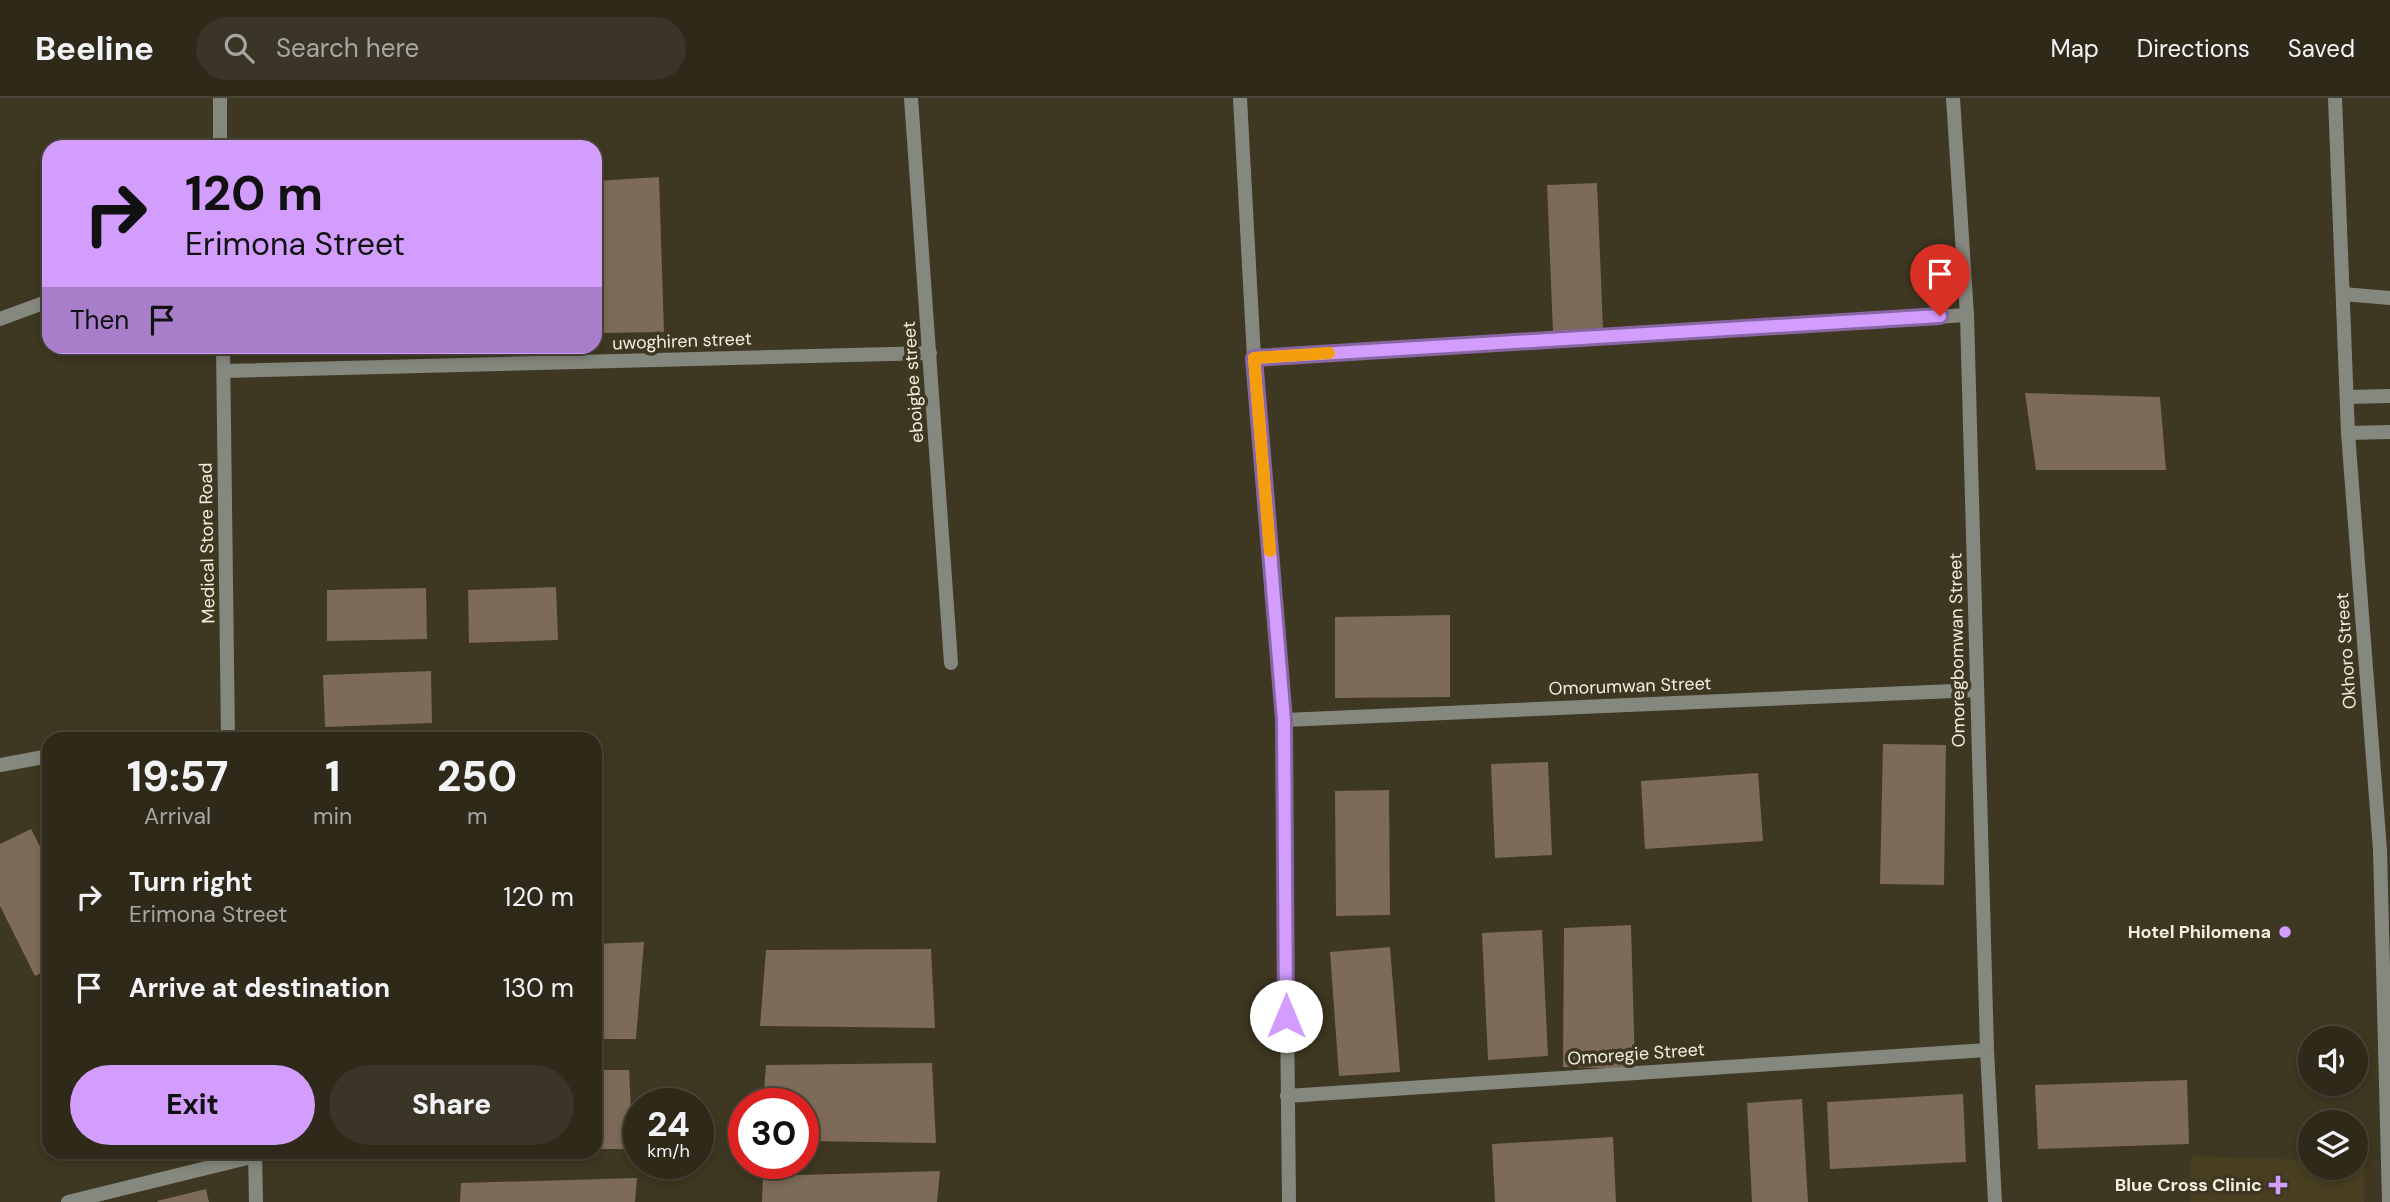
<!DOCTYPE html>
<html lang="en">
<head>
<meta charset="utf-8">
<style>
  body { margin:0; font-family:"DM Sans",sans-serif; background:#3a3526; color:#f1f3f6; height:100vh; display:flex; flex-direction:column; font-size:26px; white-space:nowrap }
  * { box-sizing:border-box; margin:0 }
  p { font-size:23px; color:#a7a6a2 }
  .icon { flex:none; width:38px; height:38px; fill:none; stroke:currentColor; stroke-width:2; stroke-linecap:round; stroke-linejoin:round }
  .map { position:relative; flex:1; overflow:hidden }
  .side { position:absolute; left:42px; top:634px; width:560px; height:427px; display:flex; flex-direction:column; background:#2e2919; border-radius:21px; box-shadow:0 4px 10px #0003,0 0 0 2px #494538 }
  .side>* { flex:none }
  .top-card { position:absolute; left:42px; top:42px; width:560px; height:214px; border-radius:21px; box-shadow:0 4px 10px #0003,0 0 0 2px #494538; background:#d29dfd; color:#111; overflow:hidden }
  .controls { position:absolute; left:2298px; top:928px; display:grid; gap:14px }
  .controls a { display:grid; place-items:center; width:70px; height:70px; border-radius:50%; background:#2e2919; box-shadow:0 4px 10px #0003,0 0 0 2px #494538; font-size:35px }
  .speed { position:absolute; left:623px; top:990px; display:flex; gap:14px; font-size:35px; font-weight:700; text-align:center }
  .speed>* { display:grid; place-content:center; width:91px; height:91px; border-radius:50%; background:#2e2919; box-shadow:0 4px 10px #0003,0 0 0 2px #494538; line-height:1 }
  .speed small { font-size:18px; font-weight:400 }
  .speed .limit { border:10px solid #d22; background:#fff; color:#111 }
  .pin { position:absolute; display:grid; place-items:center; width:60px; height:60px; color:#fff; margin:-72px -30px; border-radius:50% 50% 50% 0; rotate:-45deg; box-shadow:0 0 7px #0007 }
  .pin .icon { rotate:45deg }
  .me { position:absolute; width:77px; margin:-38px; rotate:0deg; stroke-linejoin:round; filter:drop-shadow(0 0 5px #0008) }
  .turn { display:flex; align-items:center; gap:24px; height:147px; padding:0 28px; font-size:32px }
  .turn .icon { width:91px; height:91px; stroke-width:2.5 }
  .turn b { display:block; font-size:49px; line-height:60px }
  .then { display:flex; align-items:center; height:66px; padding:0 28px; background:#0003; gap:14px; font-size:26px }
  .eta { display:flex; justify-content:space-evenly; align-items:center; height:119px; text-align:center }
  .eta b { font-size:42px; font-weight:800; line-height:49px }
  .cta { display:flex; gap:14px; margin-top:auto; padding:14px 28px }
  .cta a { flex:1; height:80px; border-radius:42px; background:#d29dfd; color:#111; font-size:28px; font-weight:800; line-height:80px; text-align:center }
  .cta a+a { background:#3a3526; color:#f1f3f6 }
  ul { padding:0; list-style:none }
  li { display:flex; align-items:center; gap:21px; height:91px; padding:0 28px }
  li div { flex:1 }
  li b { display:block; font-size:26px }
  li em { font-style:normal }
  header { display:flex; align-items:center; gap:42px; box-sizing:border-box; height:98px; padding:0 35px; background:#2e2919; border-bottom:2px solid #494538 }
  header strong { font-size:33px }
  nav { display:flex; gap:38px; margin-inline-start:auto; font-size:24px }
  .search { width:490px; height:63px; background:#3a3526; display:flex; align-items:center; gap:18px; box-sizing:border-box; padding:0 24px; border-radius:38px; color:#a7a6a2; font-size:26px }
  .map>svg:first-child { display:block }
</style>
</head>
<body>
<header>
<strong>Beeline</strong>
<div class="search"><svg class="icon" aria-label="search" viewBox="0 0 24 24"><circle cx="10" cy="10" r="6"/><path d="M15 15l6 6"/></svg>Search here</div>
<nav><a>Map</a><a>Directions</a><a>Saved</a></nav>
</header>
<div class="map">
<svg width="2390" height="1104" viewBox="0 0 2390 1104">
  <rect width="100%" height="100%" fill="#3e3721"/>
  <path fill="#483f21" d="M2191 1058 2310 1062V1069H2356V1064H2365L2364 1104H2191Z"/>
  <path fill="#7d6a58" d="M659 79 664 234 603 235 595 159V83Z
    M1597 85 1603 230 1553 233 1547 87Z
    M2025 295 2160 299 2166 372H2036Z
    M556 489 558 542 469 545 468 492Z
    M426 490 427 541 327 543V492Z
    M1450 517V599L1335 600V519Z
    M431 573 432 625 325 629 323 577Z
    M1883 646 1946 647 1944 787 1880 786Z
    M1548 664 1552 757 1495 760 1491 666Z
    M1758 675 1763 743 1645 751 1641 683Z
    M1389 692 1390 817 1336 818 1335 693Z
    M31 731 49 766V871L35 878 0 808V746Z
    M1631 827 1635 971 1563 969 1564 830Z
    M1542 832 1548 958 1488 962 1482 835Z
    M644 844 636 941H595V846Z
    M1390 849 1400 974 1339 978 1330 854Z
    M931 851 935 930 760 928 766 852Z
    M932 965 936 1045 803 1043V1006H763L766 967Z
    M595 972H629L633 1051H595Z
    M2187 982 2189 1046 2038 1051 2035 987Z
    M1963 996 1966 1064 1830 1071 1827 1004Z
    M1802 1001 1808 1104H1752L1747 1005Z
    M1613 1039 1616 1104H1495L1492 1046Z
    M940 1073 937 1104H762L763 1078Z
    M637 1080 635 1104H460L461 1085Z
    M206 1091 209 1104H158L157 1103Z"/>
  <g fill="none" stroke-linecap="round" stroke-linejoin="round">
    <path stroke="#85887e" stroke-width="14" d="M2343 196 2390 200
      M2347 299 2390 298"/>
    <path stroke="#85887e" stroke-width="14" d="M911 0 951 565
      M1240 0 1254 260 1284 622 1289 1104
      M1953 0 1967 217 1987 952 1995 1104
      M0 221 49 203
      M1254 260 1967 217
      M224 273 930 255
      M2348 335 2390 334
      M1284 622 1977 592
      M0 667 49 658
      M1287 998 1987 952
      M68 1104 255 1058"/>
    <path stroke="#85887e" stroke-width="14" d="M2335 0 2348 335 2380 752 2389 1104
      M220 49V0
      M223 248 228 640
      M255 1054 256 1104"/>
  </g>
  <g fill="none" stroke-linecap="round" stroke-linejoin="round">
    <defs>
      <path id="route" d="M1286 918 1284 622 1254 260 1940 218"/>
    </defs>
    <use href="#route" stroke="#8866a4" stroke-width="18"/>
    <use href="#route" stroke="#d29dfd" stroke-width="12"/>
    <path stroke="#f59e0b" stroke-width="12" d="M1270 453 1254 260 1329 255"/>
  </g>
  <g fill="#d29dfd" stroke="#3e3721" stroke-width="2.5">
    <circle cx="2285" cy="834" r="7"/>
    <path d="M2274.5 1076.5h7v7h7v7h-7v7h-7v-7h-7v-7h7z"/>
  </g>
  <g text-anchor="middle" stroke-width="7" stroke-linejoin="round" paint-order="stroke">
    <g font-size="18" fill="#f2eee0" stroke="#3e3721">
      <text transform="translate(682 243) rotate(-2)" y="6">uwoghiren street</text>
      <text transform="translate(913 284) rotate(-94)" y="6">eboigbe street</text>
      <text transform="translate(207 445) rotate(-91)" y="6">Medical Store Road</text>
      <text transform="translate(1957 552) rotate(-91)" y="6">Omoregbomwan Street</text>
      <text transform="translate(2346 553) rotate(-94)" y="6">Okhoro Street</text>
      <text transform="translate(1630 588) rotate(-2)" y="6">Omorumwan Street</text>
      <text transform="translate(1636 956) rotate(-4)" y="6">Omoregie Street</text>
    </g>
    <g font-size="18" font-weight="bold" fill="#f2eee0" stroke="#3e3721" text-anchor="end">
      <text x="2271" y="840">Hotel Philomena</text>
      <text x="2262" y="1093">Blue Cross Clinic</text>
    </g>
  </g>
</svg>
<div class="controls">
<a><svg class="icon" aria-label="sound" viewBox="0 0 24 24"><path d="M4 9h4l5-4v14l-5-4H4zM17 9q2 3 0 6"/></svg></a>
<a><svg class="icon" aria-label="layers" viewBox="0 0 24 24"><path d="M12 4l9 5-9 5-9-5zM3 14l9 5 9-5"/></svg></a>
</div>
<div class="speed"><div>24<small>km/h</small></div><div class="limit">30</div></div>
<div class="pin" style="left:1940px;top:218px;background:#d93025"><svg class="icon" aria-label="arrive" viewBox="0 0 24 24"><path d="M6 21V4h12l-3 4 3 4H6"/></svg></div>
<svg class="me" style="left:1286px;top:918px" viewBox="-20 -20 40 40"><circle r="19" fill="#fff"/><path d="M0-13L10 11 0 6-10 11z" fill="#d29dfd"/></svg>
<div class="top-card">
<div class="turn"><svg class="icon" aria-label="right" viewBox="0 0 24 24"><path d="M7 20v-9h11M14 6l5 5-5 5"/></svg><div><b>120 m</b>Erimona Street</div></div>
<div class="then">Then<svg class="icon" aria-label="arrive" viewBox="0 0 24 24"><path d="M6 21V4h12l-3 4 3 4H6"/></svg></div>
</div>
<section class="side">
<div class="eta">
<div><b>19:57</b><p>Arrival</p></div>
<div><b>1</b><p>min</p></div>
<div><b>250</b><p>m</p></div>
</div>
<ul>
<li><svg class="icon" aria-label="right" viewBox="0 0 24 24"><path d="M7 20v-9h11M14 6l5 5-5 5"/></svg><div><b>Turn right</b><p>Erimona Street</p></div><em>120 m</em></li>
<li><svg class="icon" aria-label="arrive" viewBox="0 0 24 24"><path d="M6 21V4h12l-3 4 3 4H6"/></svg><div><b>Arrive at destination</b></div><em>130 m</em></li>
</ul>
<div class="cta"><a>Exit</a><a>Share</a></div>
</section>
</div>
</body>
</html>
